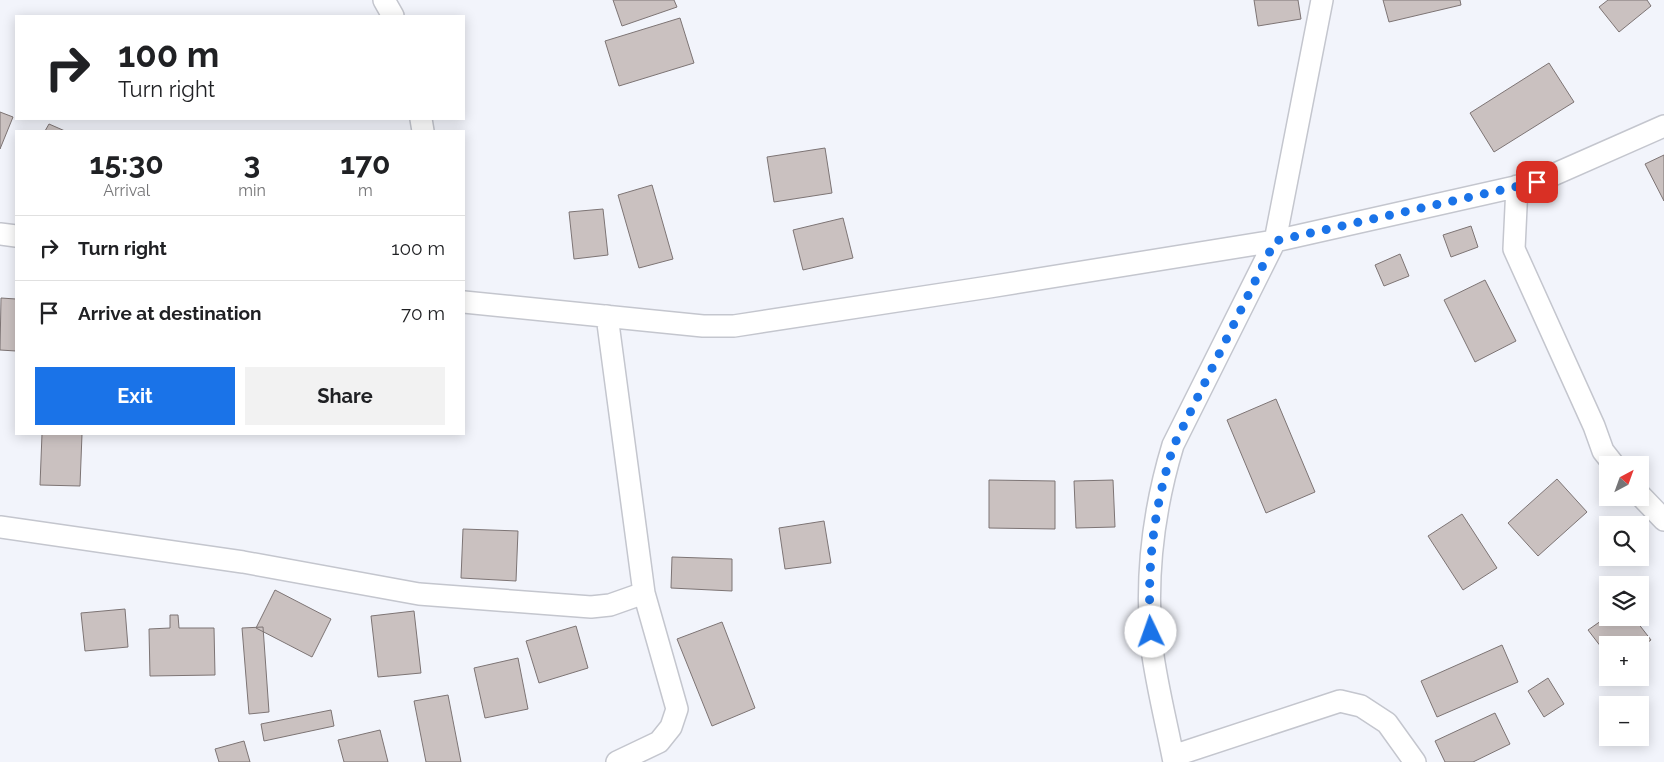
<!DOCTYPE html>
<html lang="en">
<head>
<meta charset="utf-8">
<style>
  body { margin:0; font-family:Raleway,sans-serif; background:#f2f2f2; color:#202124; height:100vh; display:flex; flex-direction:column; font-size:19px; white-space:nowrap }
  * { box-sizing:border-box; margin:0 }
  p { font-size:16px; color:#757577 }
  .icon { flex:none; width:28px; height:28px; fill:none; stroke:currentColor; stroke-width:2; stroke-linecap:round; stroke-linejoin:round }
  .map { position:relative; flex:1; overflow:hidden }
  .sheet { position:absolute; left:15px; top:130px; width:450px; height:305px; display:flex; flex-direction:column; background:#fff; border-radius:0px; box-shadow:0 2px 12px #0003 }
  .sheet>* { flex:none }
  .hud { position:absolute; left:15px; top:15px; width:450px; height:105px; border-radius:0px; box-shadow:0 2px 12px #0003; background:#fff; color:#202124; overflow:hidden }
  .needle { width:32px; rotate:41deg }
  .buttons { position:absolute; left:1599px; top:456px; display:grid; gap:10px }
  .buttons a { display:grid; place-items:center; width:50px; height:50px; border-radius:0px; background:#fff; box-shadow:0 2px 12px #0003; font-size:25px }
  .pin { position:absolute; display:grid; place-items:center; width:42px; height:42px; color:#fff; margin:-21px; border-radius:10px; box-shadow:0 2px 8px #0006 }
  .me { position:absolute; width:55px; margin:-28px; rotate:357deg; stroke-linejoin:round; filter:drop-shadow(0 0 4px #0008) }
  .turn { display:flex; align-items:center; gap:18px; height:105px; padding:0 20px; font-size:22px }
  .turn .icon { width:65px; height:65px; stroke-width:2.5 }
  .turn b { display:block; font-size:35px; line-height:42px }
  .eta { display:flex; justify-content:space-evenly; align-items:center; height:85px; text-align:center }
  .eta b { font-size:30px; font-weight:700; line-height:35px }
  .button { display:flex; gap:10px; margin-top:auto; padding:10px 20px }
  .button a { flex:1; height:58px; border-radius:0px; background:#1a73e8; color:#fff; font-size:20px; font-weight:700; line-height:58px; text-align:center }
  .button a+a { background:#f2f2f2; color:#202124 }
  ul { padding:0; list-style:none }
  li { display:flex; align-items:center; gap:15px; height:65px; padding:0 20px; border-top:1px solid #e0e0e0 }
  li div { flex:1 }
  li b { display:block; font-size:19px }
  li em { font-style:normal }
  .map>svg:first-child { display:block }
</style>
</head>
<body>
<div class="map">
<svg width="1664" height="762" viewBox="0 0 1664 762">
  <rect width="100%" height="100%" fill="#f2f4fb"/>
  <path fill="#cac1c0" stroke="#7d7474" d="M613 0H674L677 7 622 26Z
    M1254 0H1298L1301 19 1258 26Z
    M1383 0H1460L1461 5 1389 22Z
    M1608 0H1647L1651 6 1619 32 1599 7Z
    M680 18 694 63 619 86 605 41Z
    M1549 63 1574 102 1494 152 1470 113Z
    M0 112 13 117 0 149Z
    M49 124 65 131H45Z
    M825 148 832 193 774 202 767 157Z
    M1664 155V201L1645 164Z
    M652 185 673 259 639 268 618 195Z
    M603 209 608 255 574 259 569 212Z
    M843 218 853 258 803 270 793 230Z
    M1471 226 1478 247 1451 257 1443 235Z
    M1400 254 1409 276 1384 286 1375 265Z
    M1485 280 1516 341 1475 362 1444 300Z
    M1 298 16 299V351L0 350Z
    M1276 399 1315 492 1266 513 1227 420Z
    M42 434H82L80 486 40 485Z
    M1557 479 1587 512 1538 556 1508 523Z
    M989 480 1055 481V529L989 528Z
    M1113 480 1115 527 1076 528 1074 481Z
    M1462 514 1497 568 1463 590 1428 536Z
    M824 521 831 563 785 569 779 528Z
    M463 529 518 531 516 581 461 578Z
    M672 557 732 559V591L671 588Z
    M275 590 331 619 312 657 256 628Z
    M125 609 128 647 85 651 81 613Z
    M414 611 421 673 378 677 371 616Z
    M170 615H178L179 628H214L215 675 150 676 149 629 170 628Z
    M1608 616V618H1634L1651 640 1640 648V645H1608V656L1588 630Z
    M722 622 755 708 712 726 677 639Z
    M576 626 588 668 539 683 526 641Z
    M263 627 269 712 249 714 242 628Z
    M1502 645 1518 682 1437 717 1421 681Z
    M518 658 528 709 485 718 474 668Z
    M1548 678 1564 704 1544 717 1528 691Z
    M448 695 461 762H426L414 701Z
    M331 710 334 726 264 741 261 724Z
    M1495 713 1510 744 1473 762H1445L1435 741Z
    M380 730 388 762H344L338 740Z
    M244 741 250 762H219L215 749Z"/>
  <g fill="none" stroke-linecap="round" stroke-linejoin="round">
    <defs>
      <path id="minor" d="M384 0 393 16
        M421 119 423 131
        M1517 186 1514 249 1594 426 1603 451 1614 465
        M0 234 16 236
        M464 302 703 326H734L989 287 1275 241 1537 182 1664 126
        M607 316 644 593 677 709 671 727 659 742 617 762
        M1640 495 1664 520
        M0 527 243 562 419 594 591 607 610 605 644 593
        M1173 756 1340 701 1361 706 1387 723 1415 762
        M1174 762C1167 725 1157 687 1152 649 1145 581 1153 511 1173 445L1275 241 1322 0"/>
    </defs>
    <use href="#minor" stroke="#c4c6ce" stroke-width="24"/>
    <use href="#minor" stroke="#fff" stroke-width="21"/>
  </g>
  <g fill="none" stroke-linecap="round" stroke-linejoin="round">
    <path stroke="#1a73e8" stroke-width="9" stroke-dasharray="0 16.2" d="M1151 632C1146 569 1154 505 1174 445L1275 241 1537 182"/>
  </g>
</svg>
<div class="buttons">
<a><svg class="needle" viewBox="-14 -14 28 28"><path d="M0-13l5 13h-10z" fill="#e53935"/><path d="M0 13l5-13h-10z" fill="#757577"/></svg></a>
<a><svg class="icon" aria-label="search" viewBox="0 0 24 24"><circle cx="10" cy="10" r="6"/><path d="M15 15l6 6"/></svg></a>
<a><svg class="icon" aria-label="layers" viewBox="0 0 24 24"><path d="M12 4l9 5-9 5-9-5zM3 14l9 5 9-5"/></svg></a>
<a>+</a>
<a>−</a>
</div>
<div class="pin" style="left:1537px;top:182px;background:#d93025"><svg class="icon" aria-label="arrive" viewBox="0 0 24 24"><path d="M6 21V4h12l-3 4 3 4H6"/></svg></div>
<svg class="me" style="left:1151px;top:632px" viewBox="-20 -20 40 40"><circle r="19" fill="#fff"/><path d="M0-13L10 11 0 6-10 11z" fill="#1a73e8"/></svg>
<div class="hud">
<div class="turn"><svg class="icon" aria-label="right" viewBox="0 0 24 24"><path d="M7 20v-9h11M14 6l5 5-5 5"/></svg><div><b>100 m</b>Turn right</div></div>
</div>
<section class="sheet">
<div class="eta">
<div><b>15:30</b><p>Arrival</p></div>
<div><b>3</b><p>min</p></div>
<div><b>170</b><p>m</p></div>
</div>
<ul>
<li><svg class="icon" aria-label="right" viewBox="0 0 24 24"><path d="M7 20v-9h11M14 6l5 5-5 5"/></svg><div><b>Turn right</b></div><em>100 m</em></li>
<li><svg class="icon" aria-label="arrive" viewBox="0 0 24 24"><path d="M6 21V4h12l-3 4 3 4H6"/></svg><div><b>Arrive at destination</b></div><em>70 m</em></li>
</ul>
<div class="button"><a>Exit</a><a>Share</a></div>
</section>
</div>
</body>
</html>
